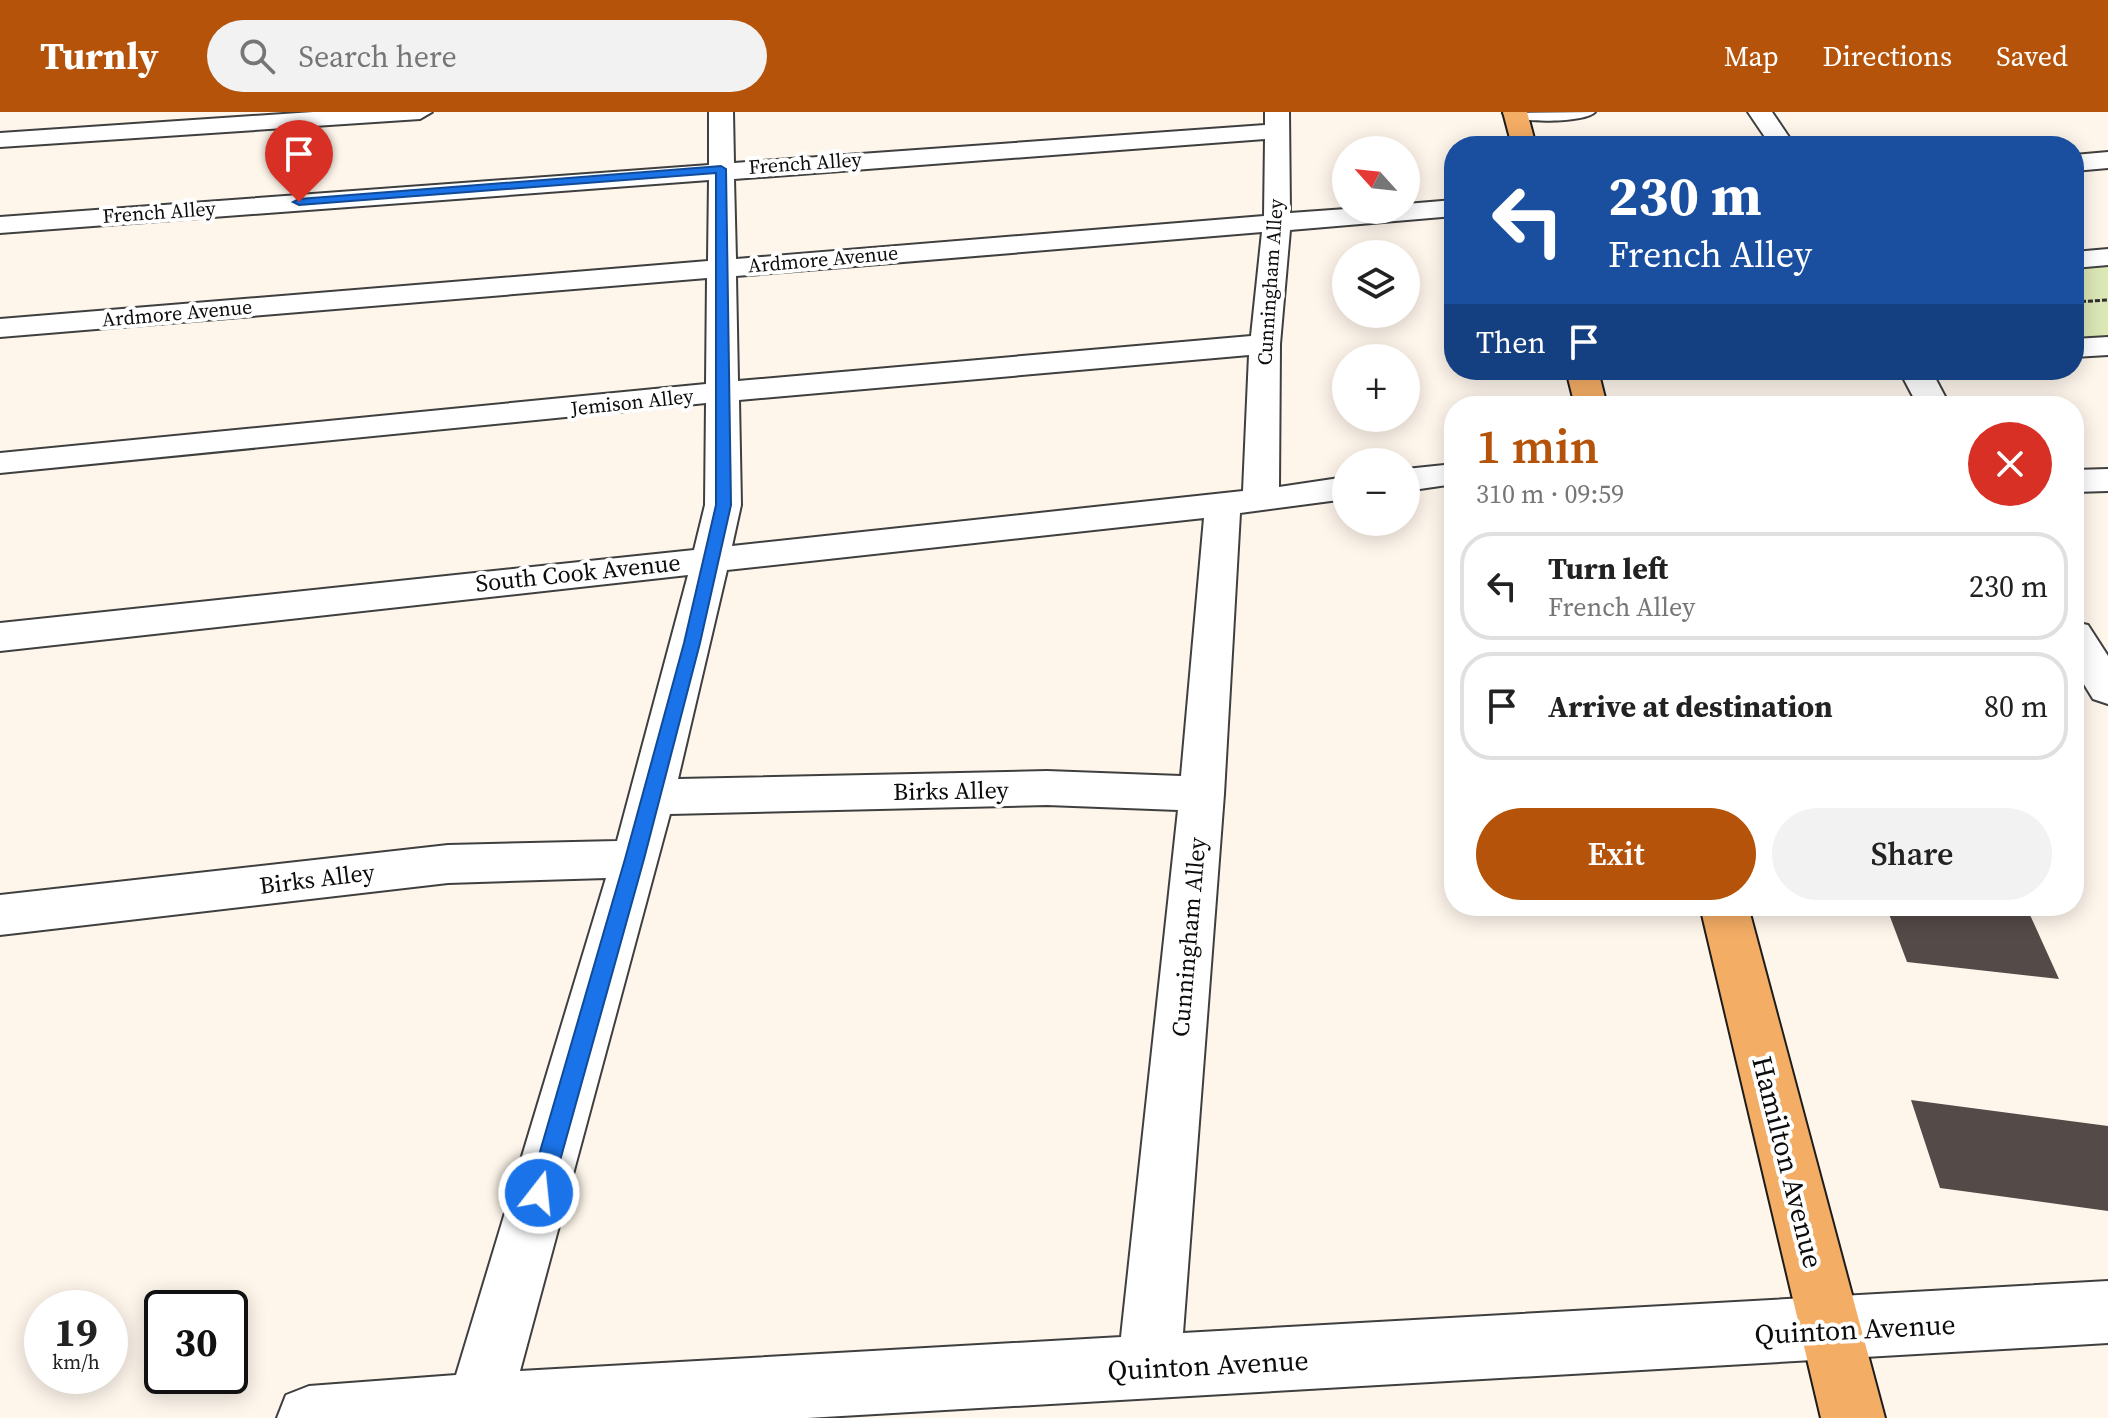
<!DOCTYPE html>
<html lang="en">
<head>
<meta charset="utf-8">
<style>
  body { margin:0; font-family:"Source Serif 4",serif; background:#f2f2f2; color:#222; height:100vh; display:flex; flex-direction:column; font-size:30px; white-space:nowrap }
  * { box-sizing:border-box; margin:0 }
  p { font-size:26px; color:#767676 }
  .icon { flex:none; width:44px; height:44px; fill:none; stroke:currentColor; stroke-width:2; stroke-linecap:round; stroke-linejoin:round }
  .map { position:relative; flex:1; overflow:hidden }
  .details { position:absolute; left:1444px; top:284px; width:640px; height:520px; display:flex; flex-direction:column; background:#fff; border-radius:32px; box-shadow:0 4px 20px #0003 }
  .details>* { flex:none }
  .guide { position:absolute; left:1444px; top:24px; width:640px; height:244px; border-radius:32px; box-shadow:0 4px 20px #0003; background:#1a4fa0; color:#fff; overflow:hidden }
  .needle { width:52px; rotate:297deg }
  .fabs { position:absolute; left:1332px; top:24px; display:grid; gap:16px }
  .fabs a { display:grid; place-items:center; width:88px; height:88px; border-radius:50%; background:#fff; box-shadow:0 4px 20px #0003; font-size:40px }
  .speed { position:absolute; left:24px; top:1178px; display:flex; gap:16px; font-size:40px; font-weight:700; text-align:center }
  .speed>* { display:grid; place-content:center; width:104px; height:104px; border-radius:50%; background:#fff; box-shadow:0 4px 20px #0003; line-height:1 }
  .speed small { font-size:20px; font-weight:400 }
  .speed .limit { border:4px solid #111; border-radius:12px; background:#fff; color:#111 }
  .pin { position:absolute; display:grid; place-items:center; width:68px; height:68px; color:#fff; margin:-82px -34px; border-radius:50% 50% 50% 0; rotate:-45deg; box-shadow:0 0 8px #0007 }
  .pin .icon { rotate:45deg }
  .me { position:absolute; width:88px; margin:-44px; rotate:16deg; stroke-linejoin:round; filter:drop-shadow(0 0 6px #0008) }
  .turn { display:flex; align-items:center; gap:28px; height:168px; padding:0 32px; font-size:36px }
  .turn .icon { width:104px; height:104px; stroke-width:2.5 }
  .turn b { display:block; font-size:56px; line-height:68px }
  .then { display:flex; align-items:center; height:76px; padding:0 32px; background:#0003; gap:16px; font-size:30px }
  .round { display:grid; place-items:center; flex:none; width:84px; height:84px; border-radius:42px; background:#f2f2f2 }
  .overview { display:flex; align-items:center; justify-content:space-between; height:136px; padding:0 32px }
  h1 { font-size:48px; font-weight:600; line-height:60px; color:#b45309 }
  .action { display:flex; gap:16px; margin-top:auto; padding:16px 32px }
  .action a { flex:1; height:92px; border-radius:48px; background:#b45309; color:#fff; font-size:32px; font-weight:600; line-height:92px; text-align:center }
  .action a+a { background:#f2f2f2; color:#222 }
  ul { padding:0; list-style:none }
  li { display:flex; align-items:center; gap:24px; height:108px; margin:0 16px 12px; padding:0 16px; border:4px solid #e0e0e0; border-radius:32px }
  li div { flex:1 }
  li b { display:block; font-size:30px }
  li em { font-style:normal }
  header { display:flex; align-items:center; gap:48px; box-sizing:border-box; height:112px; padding:0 40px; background:#b45309; color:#fff }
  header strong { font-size:38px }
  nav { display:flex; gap:44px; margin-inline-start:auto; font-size:28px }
  .search { width:560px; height:72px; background:#f2f2f2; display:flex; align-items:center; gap:20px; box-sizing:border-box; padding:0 28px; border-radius:44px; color:#767676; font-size:30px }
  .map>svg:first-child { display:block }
</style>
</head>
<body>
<header>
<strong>Turnly</strong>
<div class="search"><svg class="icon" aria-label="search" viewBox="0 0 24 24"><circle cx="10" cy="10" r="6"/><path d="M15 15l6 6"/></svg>Search here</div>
<nav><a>Map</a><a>Directions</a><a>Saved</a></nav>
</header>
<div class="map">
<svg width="2108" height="1306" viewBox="0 0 2108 1306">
  <rect width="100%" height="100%" fill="#fef6eb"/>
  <path fill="#dce7b6" d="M2108 154V227L2074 228V156Z"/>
  <path fill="#544a48" d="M1886 794H2026L2059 867 1907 850Z
    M1911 988 2108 1014V1099L1940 1076Z"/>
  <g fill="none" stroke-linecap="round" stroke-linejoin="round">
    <defs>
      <path id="minor" d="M313 0H432L420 7 0 35V21Z
        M709 0H733L734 51 1265 13V0H1289L1290 101 1346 97 1406 98V92L1454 88V104L1290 118 1280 232 1279 375 1346 365V387L1240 401 1224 682 1183 1221 2108 1169V1231L807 1306H277L286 1283 309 1274 456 1263 606 766 448 771 0 823V783L448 733 617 729 688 463 0 539V511L694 438 705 393 706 291 0 361V341L706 272 707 166 0 225V207L708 149 709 68 0 121V105L709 53ZM1265 27 1264 104 736 147 734 67ZM1262 120 1251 224 738 269 736 164ZM1249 243 1243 379 732 434 741 393 739 288ZM1204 406 1181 664 1047 659 678 667 727 458ZM1047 693 1178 698 1121 1225 520 1259 670 702Z
        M1595 0C1586 11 1512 12 1503 1Z
        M1748 0H1772L1795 34H1771Z
        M2108 40V56L2074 59V43Z
        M2108 137V153L2074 156V140Z
        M2108 225V243L2074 245V227Z
        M1899 258H1931L1950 294H1918Z
        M1454 352V372L1406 379V357Z
        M2108 357V379L2074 380V358Z
        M2074 510 2088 513 2108 544V592L2093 587 2074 556Z"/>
      <path id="major" d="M1503 0H1527L1536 34H1512Z
        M1566 258H1598L1607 294H1575Z
        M1700 794H1748L1885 1306H1821Z"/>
    </defs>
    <use href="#minor" stroke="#3f3f3f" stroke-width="4"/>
    <use href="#major" stroke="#1d1d1d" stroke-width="4"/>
    <path stroke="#2e2e2e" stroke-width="3" stroke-dasharray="5 2" stroke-linecap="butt" d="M2074 190 2108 188"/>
    <use href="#minor" fill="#fff" fill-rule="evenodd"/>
    <use href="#major" fill="#f4ad65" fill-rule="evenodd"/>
  </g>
  <path fill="#1a73e8" stroke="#114b97" stroke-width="2" d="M721 54 726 57 731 393 700 531 644 747 551 1081 548 1089 539 1092 531 1089 528 1081 625 747 684 531 716 393V61L299 93 293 90 299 87Z"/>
  <g text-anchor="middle" stroke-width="8" stroke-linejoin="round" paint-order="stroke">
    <g font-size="20" fill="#0c0c0c" stroke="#fff">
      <text transform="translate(805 51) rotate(-4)" y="7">French Alley</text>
      <text transform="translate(159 100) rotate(-4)" y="7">French Alley</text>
      <text transform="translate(823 147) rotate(-5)" y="7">Ardmore Avenue</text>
      <text transform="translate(1270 170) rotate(-86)" y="7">Cunningham Alley</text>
      <text transform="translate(177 201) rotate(-5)" y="7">Ardmore Avenue</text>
      <text transform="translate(632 290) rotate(-6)" y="7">Jemison Alley</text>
    </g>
    <g font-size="24" fill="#0c0c0c" stroke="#fff">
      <text transform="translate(578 461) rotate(-6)" y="8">South Cook Avenue</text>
      <text transform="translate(951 679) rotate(-1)" y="8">Birks Alley</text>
      <text transform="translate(317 767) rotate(-7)" y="8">Birks Alley</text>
      <text transform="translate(1189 825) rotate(-85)" y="8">Cunningham Alley</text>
    </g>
    <g font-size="28" fill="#0c0c0c" stroke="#fff">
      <text transform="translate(1788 1050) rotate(76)" y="10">Hamilton Avenue</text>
      <text transform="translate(1855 1217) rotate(-3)" y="10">Quinton Avenue</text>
      <text transform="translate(1208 1253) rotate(-3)" y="10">Quinton Avenue</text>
    </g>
  </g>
</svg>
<div class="fabs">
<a><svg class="needle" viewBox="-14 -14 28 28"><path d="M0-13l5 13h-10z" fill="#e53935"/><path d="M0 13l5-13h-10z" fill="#767676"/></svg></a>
<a><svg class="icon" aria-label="layers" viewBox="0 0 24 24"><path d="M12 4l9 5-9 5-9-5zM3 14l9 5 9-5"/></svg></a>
<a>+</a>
<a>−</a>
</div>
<div class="speed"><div>19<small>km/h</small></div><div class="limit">30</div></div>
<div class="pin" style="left:299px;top:90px;background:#d93025"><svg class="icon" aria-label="arrive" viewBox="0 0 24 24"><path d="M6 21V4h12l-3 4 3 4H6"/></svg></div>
<svg class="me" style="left:539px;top:1081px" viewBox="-20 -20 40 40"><circle r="17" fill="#1a73e8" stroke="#fff" stroke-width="3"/><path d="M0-11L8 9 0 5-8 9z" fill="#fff"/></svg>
<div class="guide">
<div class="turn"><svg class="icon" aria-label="left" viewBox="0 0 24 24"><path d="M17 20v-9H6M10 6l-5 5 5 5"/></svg><div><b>230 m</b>French Alley</div></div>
<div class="then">Then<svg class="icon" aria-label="arrive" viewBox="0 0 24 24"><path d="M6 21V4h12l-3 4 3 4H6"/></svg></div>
</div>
<section class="details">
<div class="overview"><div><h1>1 min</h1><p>310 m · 09:59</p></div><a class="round" style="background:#d93025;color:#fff"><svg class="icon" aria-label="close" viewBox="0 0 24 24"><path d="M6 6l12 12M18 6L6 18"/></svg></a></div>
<ul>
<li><svg class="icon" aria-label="left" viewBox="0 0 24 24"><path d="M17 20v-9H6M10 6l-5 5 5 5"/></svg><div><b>Turn left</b><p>French Alley</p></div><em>230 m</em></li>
<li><svg class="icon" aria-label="arrive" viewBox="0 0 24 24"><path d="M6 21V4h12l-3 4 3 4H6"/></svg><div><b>Arrive at destination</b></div><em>80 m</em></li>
</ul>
<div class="action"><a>Exit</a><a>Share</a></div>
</section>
</div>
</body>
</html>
